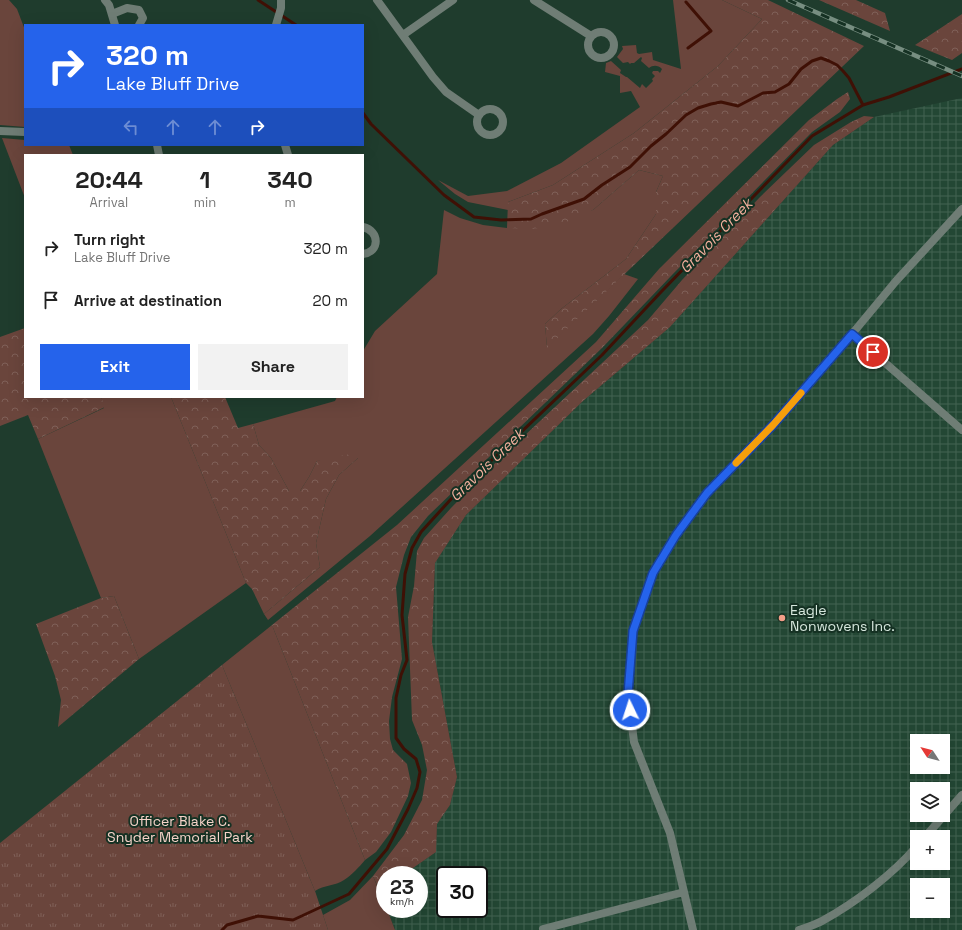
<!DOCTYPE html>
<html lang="en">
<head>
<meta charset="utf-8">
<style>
  body { margin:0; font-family:"Space Grotesk",sans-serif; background:#f2f2f2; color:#222; height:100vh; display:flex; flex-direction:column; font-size:15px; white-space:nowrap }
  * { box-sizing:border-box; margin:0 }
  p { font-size:13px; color:#767676 }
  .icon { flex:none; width:22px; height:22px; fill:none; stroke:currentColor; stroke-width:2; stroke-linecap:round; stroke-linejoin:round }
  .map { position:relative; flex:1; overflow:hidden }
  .drawer { position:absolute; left:24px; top:154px; width:340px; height:244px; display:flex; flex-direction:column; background:#fff; border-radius:0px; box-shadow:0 4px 16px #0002 }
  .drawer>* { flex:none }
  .hud { position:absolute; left:24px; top:24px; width:340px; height:122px; border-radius:0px; box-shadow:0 4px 16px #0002; background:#2563eb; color:#fff; overflow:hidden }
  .needle { width:26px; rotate:306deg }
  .controls { position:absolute; left:910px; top:734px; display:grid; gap:8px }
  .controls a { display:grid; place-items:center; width:40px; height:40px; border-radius:0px; background:#fff; box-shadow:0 4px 16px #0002; font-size:20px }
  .speed { position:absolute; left:376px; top:866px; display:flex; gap:8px; font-size:20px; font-weight:700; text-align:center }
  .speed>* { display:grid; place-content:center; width:52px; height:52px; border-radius:50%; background:#fff; box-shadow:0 4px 16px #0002; line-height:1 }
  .speed small { font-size:10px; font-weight:400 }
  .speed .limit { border:2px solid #111; border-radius:6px; background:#fff; color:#111 }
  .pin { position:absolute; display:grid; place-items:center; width:34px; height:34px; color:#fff; margin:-17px; border:2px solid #fff; border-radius:50%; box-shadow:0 1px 4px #0007 }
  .me { position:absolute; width:44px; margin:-22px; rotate:356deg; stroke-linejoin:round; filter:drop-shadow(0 0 3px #0008) }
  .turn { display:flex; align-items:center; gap:14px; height:84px; padding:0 16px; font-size:18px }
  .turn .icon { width:52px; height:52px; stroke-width:2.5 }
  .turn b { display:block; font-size:28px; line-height:34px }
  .lanes { display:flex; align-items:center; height:38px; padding:0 16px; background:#0003; justify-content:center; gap:20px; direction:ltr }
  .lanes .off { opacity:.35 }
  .eta { display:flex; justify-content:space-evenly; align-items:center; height:68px; text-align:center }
  .eta b { font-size:24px; font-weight:700; line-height:28px }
  .primary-button { display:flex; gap:8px; margin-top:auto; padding:8px 16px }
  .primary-button a { flex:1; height:46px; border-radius:0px; background:#2563eb; color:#fff; font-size:16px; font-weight:700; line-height:46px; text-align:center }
  .primary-button a+a { background:#f2f2f2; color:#222 }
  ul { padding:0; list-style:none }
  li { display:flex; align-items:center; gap:12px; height:52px; padding:0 16px }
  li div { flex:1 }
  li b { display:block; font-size:15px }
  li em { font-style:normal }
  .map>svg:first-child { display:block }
</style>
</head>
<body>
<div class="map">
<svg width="962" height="930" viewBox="0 0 962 930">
  <defs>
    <pattern id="industrial-grid" width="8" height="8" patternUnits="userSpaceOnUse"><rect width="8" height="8" fill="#234734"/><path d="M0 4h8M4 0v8" fill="none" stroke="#426251"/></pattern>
    <pattern id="forest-crowns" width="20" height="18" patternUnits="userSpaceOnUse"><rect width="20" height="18" fill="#6a453c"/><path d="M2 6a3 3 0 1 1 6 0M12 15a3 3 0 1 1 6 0" fill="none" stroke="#7f6058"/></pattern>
    <pattern id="park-tufts" width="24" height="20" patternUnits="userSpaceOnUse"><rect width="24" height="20" fill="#6a453c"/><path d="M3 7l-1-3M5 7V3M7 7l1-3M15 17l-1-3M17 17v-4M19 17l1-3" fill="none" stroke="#7f6058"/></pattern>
  </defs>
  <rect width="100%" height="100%" fill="#1f3c2d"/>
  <path fill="url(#industrial-grid)" fill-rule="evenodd" d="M962 98V930H395L387 909H419V875H403L436 852 437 824 450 805 457 777 432 642 435 563 466 515 583 401 670 327 833 145 874 117ZM917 741H943V767H917ZM917 789H943V815H917ZM917 837H943V863H917ZM445 875H479V909H445ZM917 885H943V911H917Z"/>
  <path fill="#6a453c" d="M0 0H9L17 9 25 30V127L0 125Z
    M673 0H722L762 19 718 66 634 133 553 185 508 202V210L468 202 455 194 438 180 468 196 507 191 561 163 640 107 631 91 620 93V76L605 72 606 63 611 61 621 70 620 73 626 77H627L640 88 642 84 646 88 653 81 652 79 655 76 652 73 653 71H658L660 73 662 69C658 65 653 65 649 68L641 61 642 58 641 57 634 63H631L630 64 628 62 623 63 617 57 623 49 622 46 636 45 637 53 639 54 652 52 653 60 681 69Z
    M2 138 25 140V145H69L73 155H25V198Z
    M639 170 663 176 656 192V214L626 259 561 309 545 324 547 347 624 274 638 279 609 316 593 334 370 536 268 620 264 614 320 567 316 543 326 499 339 475 358 458 317 461 309 477 300 491H289L271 458 259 445 253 424 335 401 337 397H363V351L375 331 437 274 444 210 460 218 483 225 507 228 593 210Z
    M101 397H171L246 583 139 659 114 596 101 598 38 439 104 408Z
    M272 625 365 860C359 867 352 875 344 880 335 886 324 885 315 891L222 665Z
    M373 876 385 905V909H387L395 930H328L323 915 350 900Z"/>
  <path fill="url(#forest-crowns)" d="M722 0H768L864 46 547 348 545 324 561 309 626 259 656 214V192L663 176 639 170 593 210 562 224 532 229 507 228 508 202 553 185 634 133 718 66 762 19Z
    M819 0H856L885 13 890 31Z
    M962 14V53L952 60 915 45Z
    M848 92 850 99 840 112 812 132 672 275 602 348 428 516 411 537 404 555 396 587 402 659 392 697 389 721 390 739 393 750 407 764 411 783 408 796 391 832 376 852 365 860 272 625 397 525 596 342 659 269 809 120 837 99Z
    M864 116 874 117 833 145 670 327 583 401 466 515 435 563 432 642 457 777 450 805 437 824 436 852 403 875H385V888L380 892 373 876 404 835 422 800 427 770 422 745 412 720 408 617 414 586 417 551 424 538 451 508 491 467 648 320 682 280 760 197 814 145 851 122Z
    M25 328V397H101L105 407 38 439 28 415 0 426V337Z
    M171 397H225L238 428 253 424 259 445 271 458 289 491H300L309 477 317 461 328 458 357 453 358 458 339 475 326 499 316 543 320 567 264 614 252 589 246 583Z
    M114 596 139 659 58 727 61 700 55 676 36 624 101 598Z"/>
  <path fill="url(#park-tufts)" d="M222 665 315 891 328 930H0V843Z"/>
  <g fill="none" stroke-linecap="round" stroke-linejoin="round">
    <path stroke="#3f1005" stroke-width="3" d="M258 0 296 25
      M686 2 711 31 688 48
      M363 113 371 124 444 195 474 217 501 220 531 219 542 214 584 199 602 185 630 167 651 146 666 134 686 115 698 108 711 104 721 102 738 106 763 93 775 92 789 84 801 69 812 61 821 58 829 61 837 65 843 71 849 78 863 105
      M222 930 227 925 258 916 293 920 349 894 387 849 408 809 417 788 420 772 416 759 404 749 396 738V698L401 675 407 660 402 615 405 574 412 548 421 532 452 498 602 355 661 292 812 136 863 105 889 97 962 69"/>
    <path stroke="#6f7d75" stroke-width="8" d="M105 0 109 5 115 25
      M377 0 433 77 446 92 479 115
      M534 0 591 36
      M112 14 127 8 139 10 143 18 139 25
      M276 25 281 8V0
      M588 45a13 13 0 1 1 26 0a13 13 0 1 1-26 0Z
      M403 35 453 0
      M477 122a13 13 0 1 1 26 0a13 13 0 1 1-26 0Z
      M0 131 25 132
      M157 145 159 155
      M285 145 288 155
      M363 227C380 231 380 252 363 254
      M852 334 962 430
      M925 837 962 795
      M543 929 684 892
      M693 930 670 833 634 742 628 694 633 631 653 573 676 535 707 493 773 425 852 334 896 281 962 209
      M799 930C807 927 815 925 822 921 855 903 892 875 917 846"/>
    <defs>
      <path id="rail" d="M788 0 962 76"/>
    </defs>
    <use href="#rail" stroke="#778e81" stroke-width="4.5"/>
    <use href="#rail" stroke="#153123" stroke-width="3" stroke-dasharray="9" stroke-linecap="butt"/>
  </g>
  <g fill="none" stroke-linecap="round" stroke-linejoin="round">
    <defs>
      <path id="route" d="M630 710 628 694 633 631 653 573 676 535 707 493 773 425 852 334 873 352"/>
    </defs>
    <use href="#route" stroke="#184099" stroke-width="10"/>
    <use href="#route" stroke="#2563eb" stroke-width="7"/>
    <path stroke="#f59e0b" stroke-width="7" d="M736 463 773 425 801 393"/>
  </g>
  <circle fill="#f49e88" stroke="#153123" stroke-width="1.5" cx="782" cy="618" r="4"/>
  <g text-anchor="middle" stroke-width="4" stroke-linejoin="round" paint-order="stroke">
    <g font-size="14" fill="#d6e7dd" stroke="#153123" text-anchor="start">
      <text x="790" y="615">Eagle<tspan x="790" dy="16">Nonwovens Inc.</tspan></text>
    </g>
    <g font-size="14" fill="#f6d3c9" stroke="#153123">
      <text x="180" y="826">Officer Blake C.<tspan x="180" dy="16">Snyder Memorial Park</tspan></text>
    </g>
    <g font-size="15" font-style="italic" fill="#f5b09e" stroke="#153123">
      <text transform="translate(716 236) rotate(-46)" y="5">Gravois Creek</text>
      <text transform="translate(487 465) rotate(-44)" y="5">Gravois Creek</text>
    </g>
  </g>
</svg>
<div class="controls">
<a><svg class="needle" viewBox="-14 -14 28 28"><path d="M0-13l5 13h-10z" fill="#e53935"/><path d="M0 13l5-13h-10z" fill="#767676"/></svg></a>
<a><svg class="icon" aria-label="layers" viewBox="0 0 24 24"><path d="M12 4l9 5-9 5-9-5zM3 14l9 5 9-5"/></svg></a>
<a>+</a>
<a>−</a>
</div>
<div class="speed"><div>23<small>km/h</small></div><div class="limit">30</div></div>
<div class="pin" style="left:873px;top:352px;background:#d93025"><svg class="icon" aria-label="arrive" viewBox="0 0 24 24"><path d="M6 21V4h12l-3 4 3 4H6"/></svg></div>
<svg class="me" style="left:630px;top:710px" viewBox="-20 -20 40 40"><circle r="17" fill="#2563eb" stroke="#fff" stroke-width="3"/><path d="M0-11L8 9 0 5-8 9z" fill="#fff"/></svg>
<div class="hud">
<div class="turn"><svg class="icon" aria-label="right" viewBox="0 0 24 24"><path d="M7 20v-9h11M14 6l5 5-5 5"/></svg><div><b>320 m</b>Lake Bluff Drive</div></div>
<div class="lanes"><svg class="icon off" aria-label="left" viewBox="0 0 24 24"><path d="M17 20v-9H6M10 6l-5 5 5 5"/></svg><svg class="icon off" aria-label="ahead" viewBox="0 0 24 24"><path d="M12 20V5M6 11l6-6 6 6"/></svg><svg class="icon off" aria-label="ahead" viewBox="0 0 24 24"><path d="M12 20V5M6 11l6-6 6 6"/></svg><svg class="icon" aria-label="right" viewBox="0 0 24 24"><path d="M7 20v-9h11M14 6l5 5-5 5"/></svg></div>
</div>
<section class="drawer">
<div class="eta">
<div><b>20:44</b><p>Arrival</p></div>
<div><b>1</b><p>min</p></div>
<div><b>340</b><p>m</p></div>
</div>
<ul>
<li><svg class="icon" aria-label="right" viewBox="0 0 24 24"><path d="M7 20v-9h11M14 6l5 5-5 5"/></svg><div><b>Turn right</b><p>Lake Bluff Drive</p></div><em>320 m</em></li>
<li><svg class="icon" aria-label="arrive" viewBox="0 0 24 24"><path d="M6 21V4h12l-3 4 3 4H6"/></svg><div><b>Arrive at destination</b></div><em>20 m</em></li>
</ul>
<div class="primary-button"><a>Exit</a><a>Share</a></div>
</section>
</div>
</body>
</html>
